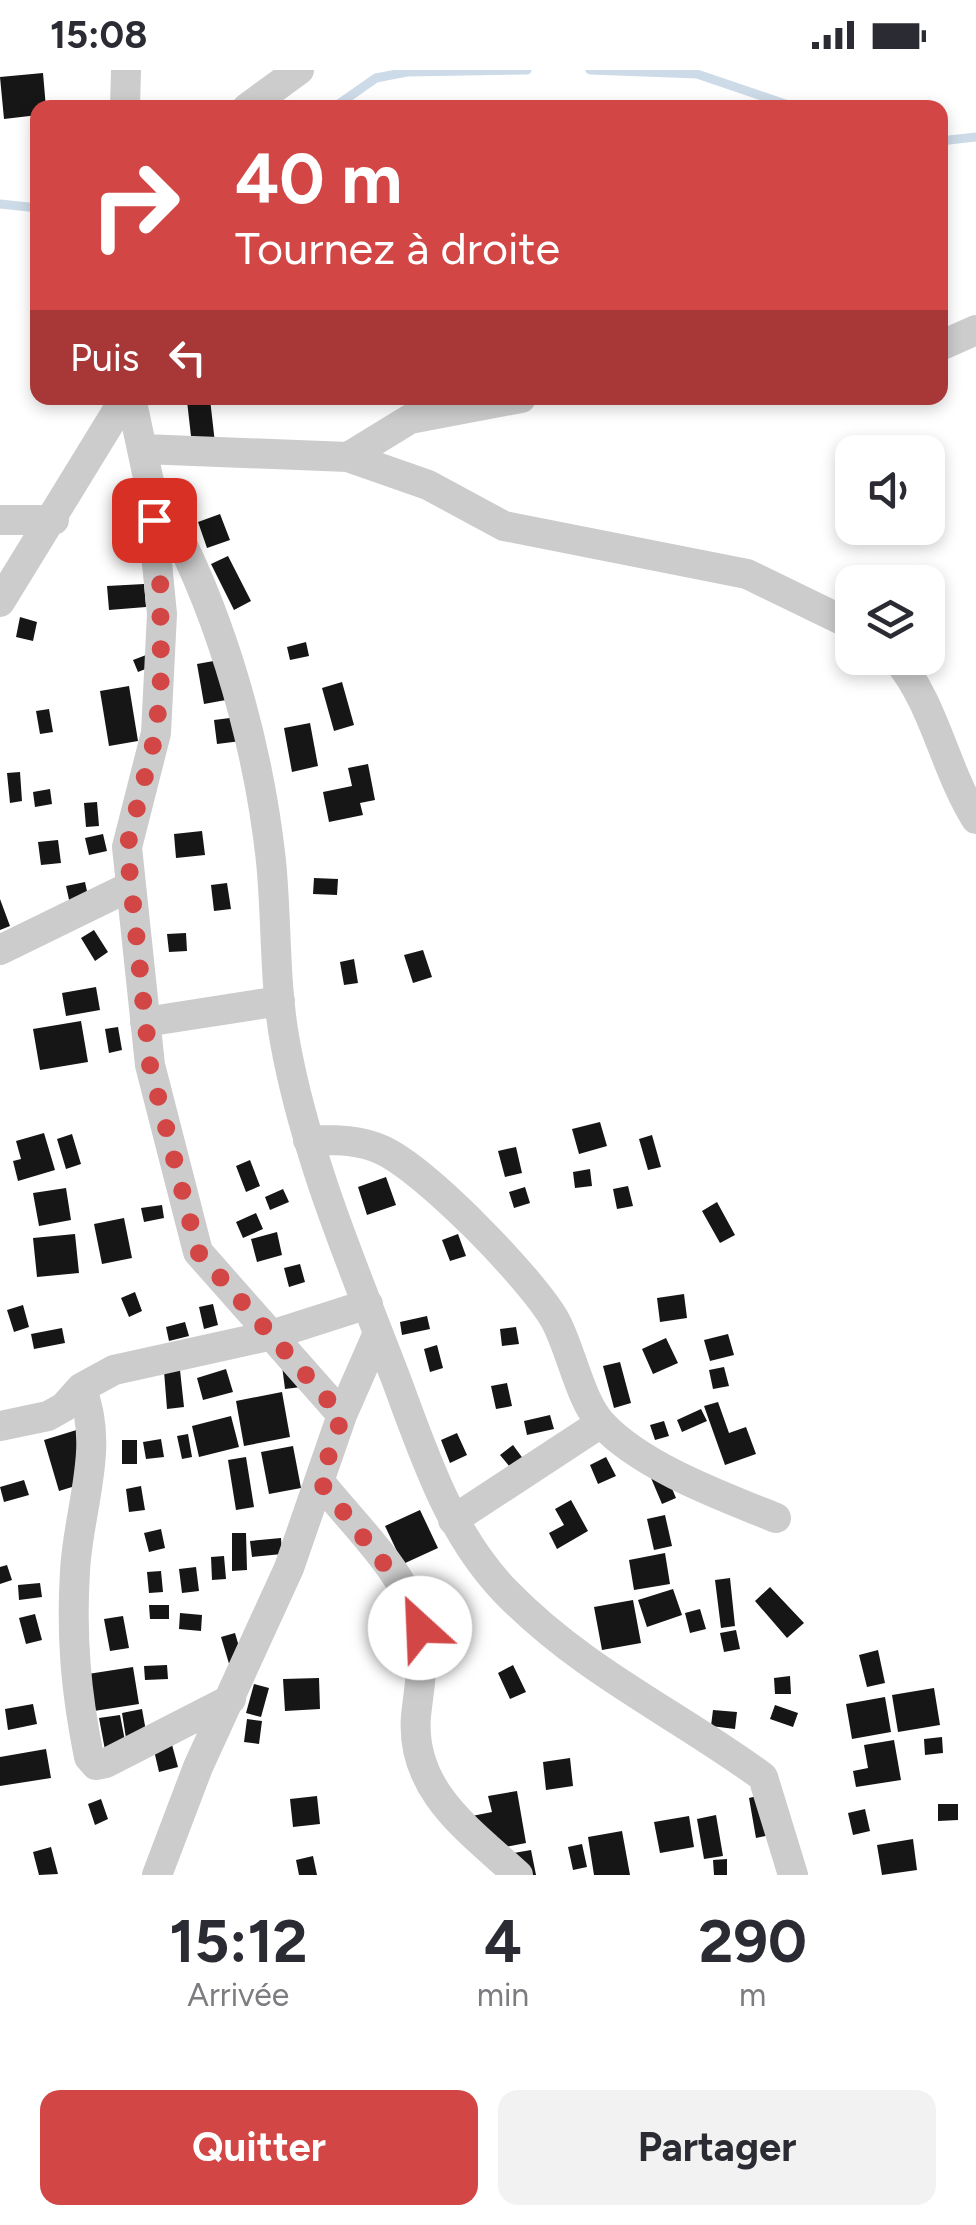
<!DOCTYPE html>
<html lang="fr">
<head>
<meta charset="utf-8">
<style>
  body { margin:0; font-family:Figtree,sans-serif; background:#f2f2f3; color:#2b2b33; height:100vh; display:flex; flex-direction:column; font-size:38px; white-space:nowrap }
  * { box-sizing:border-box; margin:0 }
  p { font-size:32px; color:#7c7c81 }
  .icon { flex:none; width:55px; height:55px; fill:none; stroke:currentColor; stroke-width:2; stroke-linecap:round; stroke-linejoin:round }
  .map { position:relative; height:1805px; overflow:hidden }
  .sheet { display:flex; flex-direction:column; background:#fff; flex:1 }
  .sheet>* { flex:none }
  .hud { position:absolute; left:30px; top:30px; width:918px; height:305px; border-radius:20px; box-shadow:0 5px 15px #0003; background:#d24745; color:#fff; overflow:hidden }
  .controls { position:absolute; left:835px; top:365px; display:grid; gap:20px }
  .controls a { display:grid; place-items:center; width:110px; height:110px; border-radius:20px; background:#fff; box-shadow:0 5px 15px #0003; font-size:50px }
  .pin { position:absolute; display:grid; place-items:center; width:85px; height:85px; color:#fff; margin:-42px; border-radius:20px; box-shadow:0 5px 15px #0006 }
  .me { position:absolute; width:110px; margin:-55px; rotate:335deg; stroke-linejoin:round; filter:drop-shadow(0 0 8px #0008) }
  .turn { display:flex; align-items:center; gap:35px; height:210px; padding:0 40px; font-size:45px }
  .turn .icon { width:130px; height:130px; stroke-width:2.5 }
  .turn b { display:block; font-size:70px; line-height:85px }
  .then { display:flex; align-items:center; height:95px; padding:0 40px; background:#0003; gap:20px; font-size:38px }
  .eta { display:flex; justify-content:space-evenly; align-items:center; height:170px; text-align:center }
  .eta b { font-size:60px; font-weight:700; line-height:70px }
  .cta { display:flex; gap:20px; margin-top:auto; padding:20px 40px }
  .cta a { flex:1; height:115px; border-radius:20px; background:#d24745; color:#fff; font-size:40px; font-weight:700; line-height:115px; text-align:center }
  .cta a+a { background:#f2f2f3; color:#2b2b33 }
  .status { display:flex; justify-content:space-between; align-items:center; height:70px; padding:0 50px; background:#fff; direction:ltr }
  .status svg { height:28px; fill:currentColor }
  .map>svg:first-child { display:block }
</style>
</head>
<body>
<div class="status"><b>15:08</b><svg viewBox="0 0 49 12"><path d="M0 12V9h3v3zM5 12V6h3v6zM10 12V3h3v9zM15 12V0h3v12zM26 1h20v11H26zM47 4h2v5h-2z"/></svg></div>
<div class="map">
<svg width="976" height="1805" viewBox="0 0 976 1805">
  <rect width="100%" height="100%" fill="#fff"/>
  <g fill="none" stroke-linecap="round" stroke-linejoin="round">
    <path stroke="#cddbe8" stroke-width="9" d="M590 0 697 4 797 38
      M333 38 376 8 407 2 527 0
      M940 71 976 67
      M0 134 38 138"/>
  </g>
  <path fill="#161616" d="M43 3 46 38H38V45L4 49 0 7Z
    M210 329 215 373 192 375 187 331Z
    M220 444 230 470 207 478 198 452Z
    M228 486 251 531 234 540 211 494Z
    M144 514 146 537 109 540 107 516Z
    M20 547 37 552 33 571 16 567Z
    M306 572 309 586 290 590 287 577Z
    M154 582 158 594 138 602 133 590Z
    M219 590 226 630 204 634 197 594Z
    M342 612 354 655 334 661 322 618Z
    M129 616 138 671 109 676 100 621Z
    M49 639 53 662 40 664 36 641Z
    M238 647 241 671 217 674 214 650Z
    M310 653 318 696 292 702 284 658Z
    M368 694 375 730 360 733 363 745 329 752 323 722 352 716 348 698Z
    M20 702 22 731 10 733 7 703Z
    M50 719 52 734 35 737 33 722Z
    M97 732 99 756 86 757 84 733Z
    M202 761 205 785 176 788 174 764Z
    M103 764 107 781 89 785 85 768Z
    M58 770 61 793 41 795 38 772Z
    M314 808 338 809 337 825 313 824Z
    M85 812 90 835 71 839 66 816Z
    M227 813 231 839 214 841 211 815Z
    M0 829 10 856 0 860Z
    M94 860 108 882 95 891 81 868Z
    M186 863 187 881 169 882 167 864Z
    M423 880 432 907 413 913 404 885Z
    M354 889 358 913 344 915 340 892Z
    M96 917 100 940 66 946 62 923Z
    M81 951 88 992 40 1000 33 959Z
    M118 957 122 980 109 983 105 959Z
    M600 1052 607 1076 579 1084 572 1059Z
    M44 1063 55 1100 18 1111 13 1091 21 1089 16 1071Z
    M72 1064 81 1094 66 1099 57 1069Z
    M652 1065 661 1097 648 1100 639 1069Z
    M516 1077 522 1103 505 1107 498 1081Z
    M250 1090 260 1116 246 1122 236 1096Z
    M590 1099 592 1116 575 1118 573 1102Z
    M386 1107 396 1135 367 1145 358 1117Z
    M628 1116 633 1136 617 1139 613 1119Z
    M525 1117 530 1133 514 1138 509 1122Z
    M66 1118 71 1150 39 1156 33 1123Z
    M283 1119 289 1132 270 1140 265 1127Z
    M717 1132 735 1165 720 1173 702 1141Z
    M162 1135 164 1148 144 1152 141 1138Z
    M256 1143 263 1159 243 1168 236 1152Z
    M124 1148 132 1188 102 1194 94 1154Z
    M277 1162 282 1185 257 1192 251 1169Z
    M75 1164 79 1203 37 1207 33 1168Z
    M458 1164 466 1186 450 1191 442 1170Z
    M300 1194 305 1212 289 1217 284 1198Z
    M135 1222 142 1241 129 1247 121 1228Z
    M684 1224 687 1248 660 1252 657 1228Z
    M213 1234 218 1255 204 1259 199 1237Z
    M23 1235 29 1257 14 1262 7 1240Z
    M427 1246 430 1259 402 1265 400 1252Z
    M185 1252 189 1266 169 1271 166 1257Z
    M516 1257 519 1274 502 1276 500 1259Z
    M62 1258 65 1273 34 1279 31 1264Z
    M728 1264 734 1285 710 1291 704 1270Z
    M666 1268 678 1293 653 1304 642 1279Z
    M437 1275 443 1298 430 1302 424 1279Z
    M281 1288 301 1317 285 1319Z
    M620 1292 631 1333 614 1338 603 1296Z
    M724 1297 729 1316 713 1319 709 1300Z
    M226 1299 233 1322 203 1330 197 1308Z
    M180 1300 184 1337 167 1339 164 1301Z
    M507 1313 512 1336 496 1339 491 1316Z
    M282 1322 290 1367 244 1376 236 1331Z
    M718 1332 729 1363 746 1357 756 1384 725 1395 704 1336Z
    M701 1339 707 1351 682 1362 677 1350Z
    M550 1345 554 1359 527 1365 524 1351Z
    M231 1346 239 1377 199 1387 192 1356Z
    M664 1351 669 1366 655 1370 650 1355Z
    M83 1358 98 1409 59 1421 44 1370Z
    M457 1363 467 1385 450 1393 441 1370Z
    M188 1364 192 1387 182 1389 177 1366Z
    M161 1369 164 1387 146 1389 143 1372Z
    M122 1370H137V1394H122Z
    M513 1375 527 1394 515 1403 500 1385Z
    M293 1376 301 1418 269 1424 261 1382Z
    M246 1387 254 1437 236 1440 228 1390Z
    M606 1387 616 1406 598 1414 590 1395Z
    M665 1402 676 1428 662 1434 651 1408Z
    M24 1410 29 1425 4 1432 0 1417Z
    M141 1416 145 1440 129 1442 126 1419Z
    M571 1430 588 1461 557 1479 549 1463 564 1455 555 1439Z
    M420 1440 438 1478 403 1494 385 1456Z
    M665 1445 672 1476 654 1480 647 1449Z
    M161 1459 165 1478 149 1482 144 1463Z
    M232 1463H246L247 1500 232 1501Z
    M281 1468 282 1484 252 1487 250 1471Z
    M665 1483 670 1514 634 1520 629 1490Z
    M224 1486 226 1509 212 1510 211 1487Z
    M7 1495 12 1510 0 1514V1497Z
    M196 1497 199 1521 182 1523 179 1499Z
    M161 1501 163 1522 149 1523 147 1502Z
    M730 1508 735 1556 721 1558 715 1510Z
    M40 1513 42 1527 19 1530 18 1515Z
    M770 1517 804 1553 787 1568 755 1531Z
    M673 1519 682 1545 647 1557 638 1530Z
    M633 1530 641 1573 602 1580 594 1537Z
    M149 1535H169V1549H150Z
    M700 1539 706 1559 690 1563 685 1543Z
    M180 1543 202 1545 201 1561 179 1559Z
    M35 1544 42 1570 26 1574 19 1548Z
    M123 1546 129 1578 110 1581 104 1549Z
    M736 1560 740 1579 724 1582 720 1563Z
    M235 1563 247 1604 233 1607 221 1567Z
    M878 1580 885 1613 867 1617 859 1585Z
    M167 1595 168 1609 145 1610 144 1596Z
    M513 1595 526 1622 510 1629 498 1603Z
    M133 1597 139 1634 94 1641 88 1604Z
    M790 1606 791 1624H775L774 1608Z
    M319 1608 320 1639 285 1641 283 1609Z
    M254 1614 269 1618 261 1647 246 1643Z
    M934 1618 940 1655 898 1662 892 1625Z
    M885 1627 891 1662 852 1669 846 1634Z
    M33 1634 37 1654 8 1660 5 1639Z
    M775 1635 798 1643 793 1657 770 1649Z
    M142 1639 149 1678 128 1681 122 1643Z
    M713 1640 737 1642 735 1659 711 1656Z
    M120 1645 126 1676 105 1680 99 1648Z
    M247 1649 262 1651 259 1674 244 1672Z
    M942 1667 943 1683 925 1685 924 1669Z
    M894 1670 901 1710 856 1717 853 1701 868 1698 864 1675Z
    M171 1671 178 1697 159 1702 153 1676Z
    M46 1679 51 1708 0 1716V1687Z
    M570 1688 573 1716 546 1720 543 1692Z
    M517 1721 526 1773 479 1782 472 1746 492 1742 488 1726Z
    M766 1724 774 1764 756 1768 749 1728Z
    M317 1726 320 1754 293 1757 290 1729Z
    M101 1729 108 1749 95 1755 88 1734Z
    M938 1734H958V1750L938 1751Z
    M865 1739 870 1761 853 1765 848 1743Z
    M716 1745 723 1786 704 1789 697 1749Z
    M689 1746 694 1777 660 1783 654 1752Z
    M622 1761 630 1805H594L588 1767Z
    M913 1769 917 1800 882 1805 877 1775Z
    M582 1774 587 1797 573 1800 568 1777Z
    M51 1777 58 1804 39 1805 33 1782Z
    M531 1780 536 1805H506L503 1785Z
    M313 1786 317 1805H299L296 1790Z
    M727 1789V1805H714L713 1790Z"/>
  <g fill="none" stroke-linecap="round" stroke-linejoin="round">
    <path stroke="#ccc" stroke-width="30" d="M125 38 126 0
      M247 38 299 0
      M940 276 976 260
      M131 328 149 412 162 544 156 663 127 777 150 995 198 1182 342 1345
      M143 379 348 387 428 415 504 456 747 504 852 555
      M348 387 410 349 521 328
      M149 412C215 522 257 663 271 791 277 851 274 912 285 972 306 1088 354 1199 396 1309 424 1384 449 1463 506 1522 584 1602 676 1643 763 1707L793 1805
      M0 450H54
      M0 532 125 328
      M896 588C935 634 944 698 976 749
      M0 880 129 817
      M145 952 280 931
      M308 1070C334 1070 358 1069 382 1080 426 1100 531 1208 555 1250 571 1279 580 1331 602 1354 642 1397 722 1426 776 1448
      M81 1318C106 1376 78 1440 75 1501 71 1568 76 1622 89 1687L96 1695 106 1693 231 1629
      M0 1356 48 1346 64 1337 81 1318 114 1300 268 1266 368 1234
      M320 1412C353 1454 406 1502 419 1555 426 1584 419 1617 416 1646 410 1720 469 1760 518 1805
      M453 1450 601 1353
      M157 1805 198 1697 289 1498 342 1345 378 1263"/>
  </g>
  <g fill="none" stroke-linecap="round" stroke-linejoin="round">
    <path stroke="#d24745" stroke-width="18" stroke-dasharray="0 32.4" d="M154 450 160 488 161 608 156 663 127 777 150 995 198 1182 342 1346 320 1412 410 1527 420 1558"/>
  </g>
</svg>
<div class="controls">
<a><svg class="icon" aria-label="sound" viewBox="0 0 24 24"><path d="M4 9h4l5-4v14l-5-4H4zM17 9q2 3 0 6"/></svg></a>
<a><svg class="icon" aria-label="layers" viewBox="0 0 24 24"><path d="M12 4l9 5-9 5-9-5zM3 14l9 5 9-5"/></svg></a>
</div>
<div class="pin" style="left:154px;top:450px;background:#d93025"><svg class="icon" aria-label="arrive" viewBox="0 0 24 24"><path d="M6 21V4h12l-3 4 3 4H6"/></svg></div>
<svg class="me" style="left:420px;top:1558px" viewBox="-20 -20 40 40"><circle r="19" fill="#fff"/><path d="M0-13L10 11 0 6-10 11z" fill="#d24745"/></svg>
<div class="hud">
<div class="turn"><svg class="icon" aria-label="right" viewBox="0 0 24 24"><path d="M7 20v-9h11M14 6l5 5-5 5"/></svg><div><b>40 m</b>Tournez à droite</div></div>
<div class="then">Puis<svg class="icon" aria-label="left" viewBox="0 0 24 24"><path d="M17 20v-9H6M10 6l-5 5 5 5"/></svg></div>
</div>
</div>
<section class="sheet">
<div class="eta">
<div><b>15:12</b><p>Arrivée</p></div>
<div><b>4</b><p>min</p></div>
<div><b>290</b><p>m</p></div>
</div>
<div class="cta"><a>Quitter</a><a>Partager</a></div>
</section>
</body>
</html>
